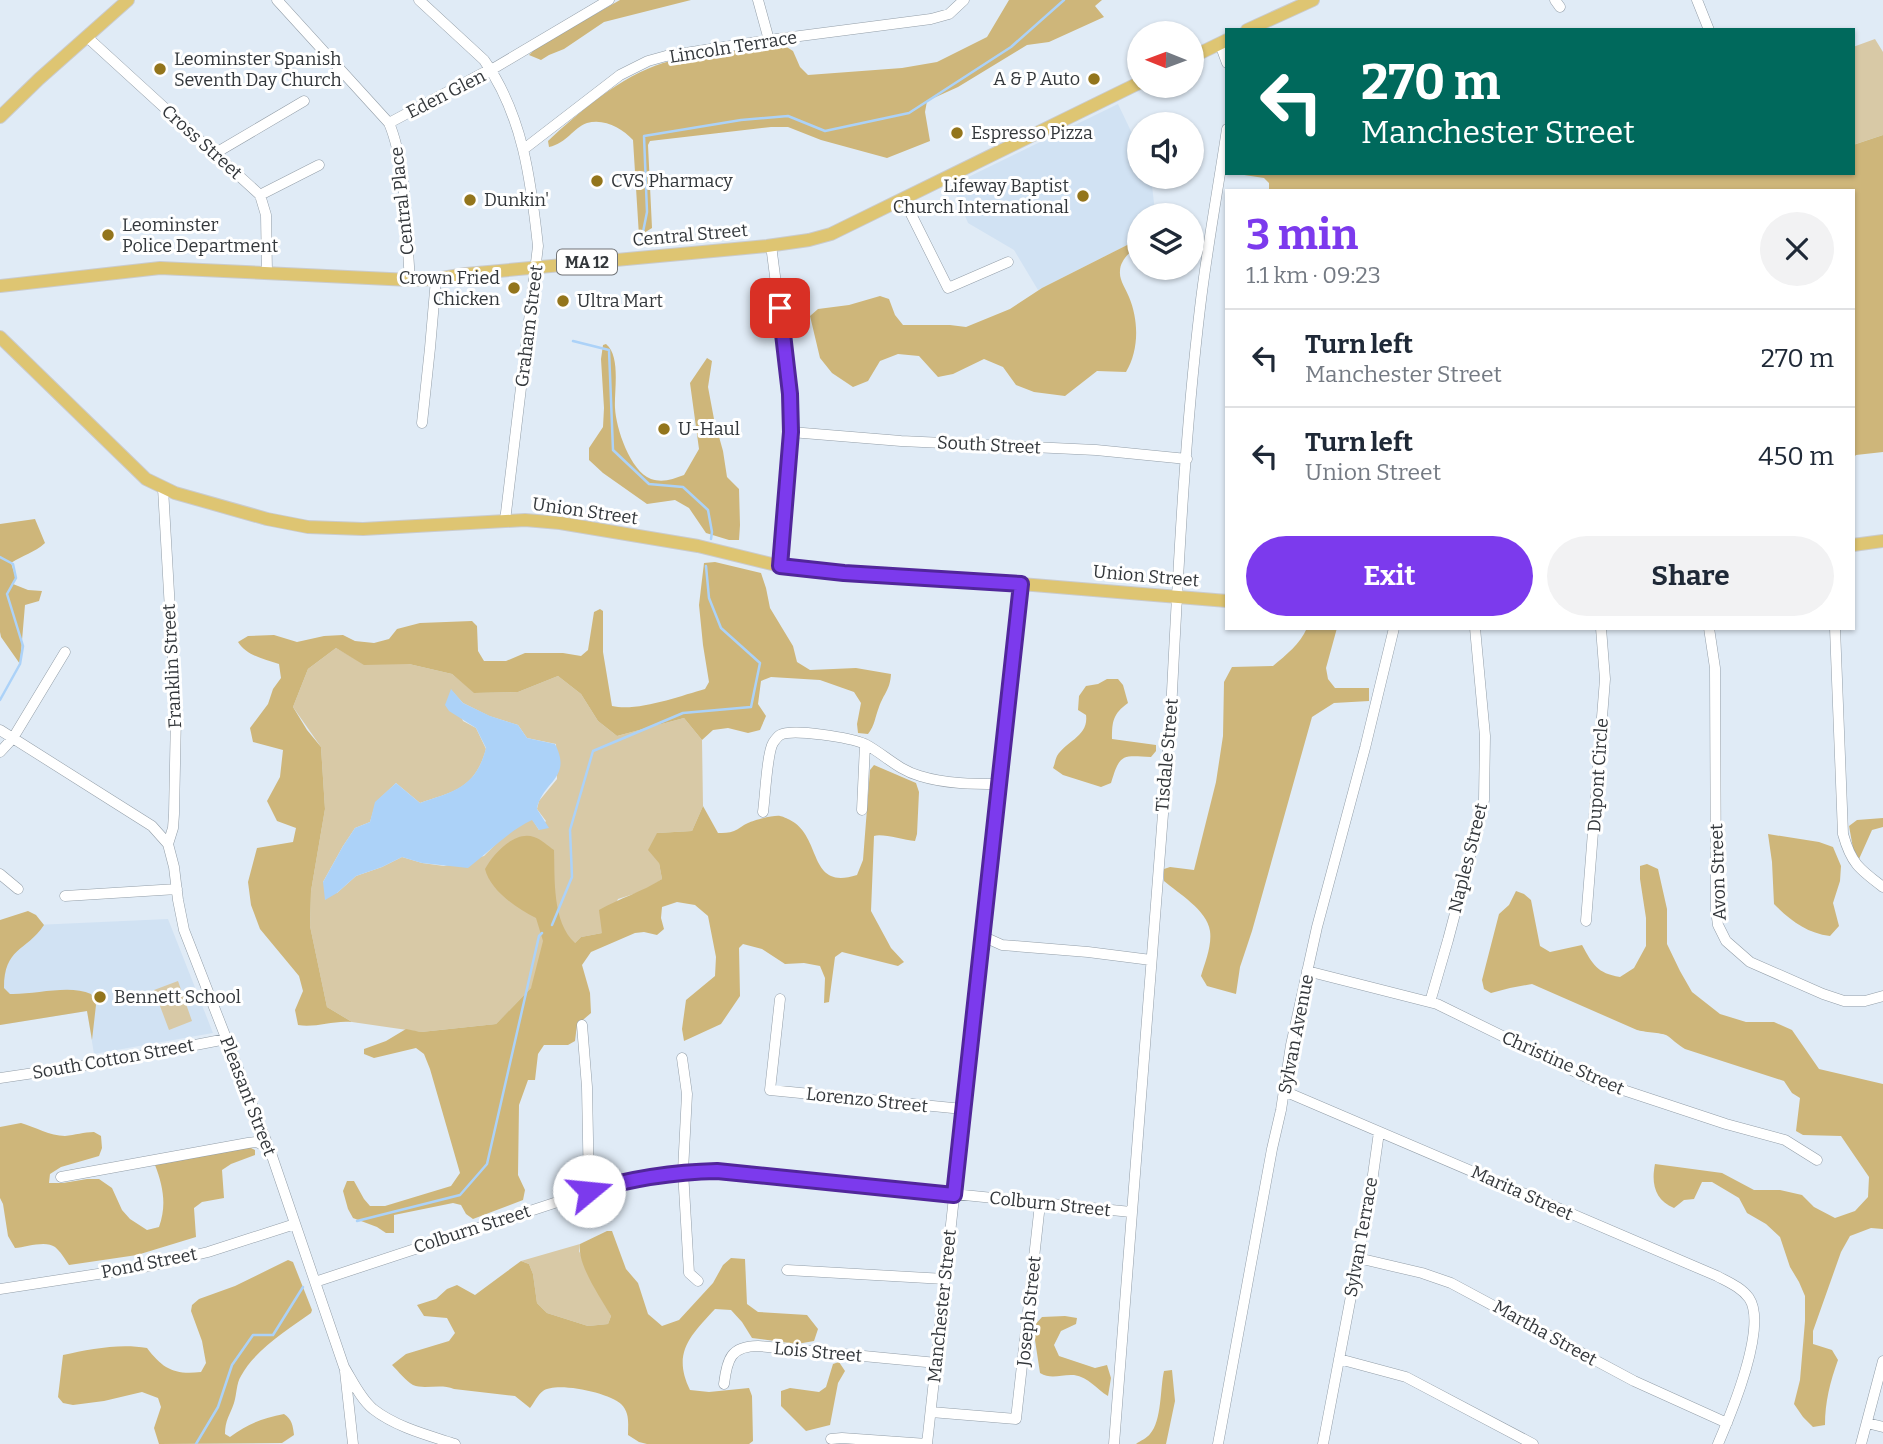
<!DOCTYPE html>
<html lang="en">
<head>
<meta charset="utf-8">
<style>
  body { margin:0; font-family:Bitter,serif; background:#f2f2f3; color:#1f2937; height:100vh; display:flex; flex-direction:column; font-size:26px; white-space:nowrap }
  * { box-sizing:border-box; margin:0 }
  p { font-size:23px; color:#747a83 }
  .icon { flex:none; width:38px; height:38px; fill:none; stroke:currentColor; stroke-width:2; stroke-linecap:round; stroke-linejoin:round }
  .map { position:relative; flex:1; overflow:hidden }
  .sheet { position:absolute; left:1225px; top:189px; width:630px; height:441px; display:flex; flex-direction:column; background:#fff; border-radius:0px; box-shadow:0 2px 5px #0004 }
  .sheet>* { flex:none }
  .hud { position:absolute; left:1225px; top:28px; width:630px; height:147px; border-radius:0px; box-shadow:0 2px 5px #0004; background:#00695c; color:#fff; overflow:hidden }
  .needle { width:46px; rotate:271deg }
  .controls { position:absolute; left:1127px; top:21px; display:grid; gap:14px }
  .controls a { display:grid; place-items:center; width:77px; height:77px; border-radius:50%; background:#fff; box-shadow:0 2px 5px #0004; font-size:35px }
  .pin { position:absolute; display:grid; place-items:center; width:60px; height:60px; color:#fff; margin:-30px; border-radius:14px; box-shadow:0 4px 10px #0006 }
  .me { position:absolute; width:77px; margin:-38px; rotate:73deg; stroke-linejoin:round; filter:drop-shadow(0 0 5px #0008) }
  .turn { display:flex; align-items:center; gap:24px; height:147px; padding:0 21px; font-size:32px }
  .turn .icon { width:91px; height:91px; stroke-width:2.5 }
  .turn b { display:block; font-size:49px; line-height:60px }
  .round { display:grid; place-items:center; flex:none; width:74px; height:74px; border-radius:37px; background:#f2f2f3 }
  .overview { display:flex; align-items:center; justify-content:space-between; height:119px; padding:0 21px }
  h1 { font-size:42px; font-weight:700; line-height:52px; color:#7c3aed }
  .cta { display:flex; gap:14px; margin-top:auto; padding:14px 21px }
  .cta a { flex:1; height:80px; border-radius:42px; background:#7c3aed; color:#fff; font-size:28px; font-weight:700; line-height:80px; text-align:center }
  .cta a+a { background:#f2f2f3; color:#1f2937 }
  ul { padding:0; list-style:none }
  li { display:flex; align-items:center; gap:21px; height:98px; padding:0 21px; border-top:2px solid #e0e1e3 }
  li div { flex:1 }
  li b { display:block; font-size:26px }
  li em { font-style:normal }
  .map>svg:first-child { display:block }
</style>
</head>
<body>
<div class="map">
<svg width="1883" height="1444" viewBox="0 0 1883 1444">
  <rect width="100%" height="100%" fill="#e0ebf6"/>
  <path fill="#d1e2f3" d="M1118 104 1139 148V177H1151L1154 203 1153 215H1139V239L1038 290 1014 250 968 223 952 185Z
    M168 919 213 1033 94 1054 87 1011 0 1025V940L13 926Z"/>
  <path fill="#d8c9a6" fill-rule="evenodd" d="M1875 39 1883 52V135L1853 145V47Z
    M336 648 364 664H409L452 674 475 693 518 692 558 676 581 694 598 721 617 736 684 718 702 740 703 806 692 831 657 833 659 863 662 879 646 890 618 899 602 933 581 937 496 1024 421 1032 352 1022 327 1007 310 926 311 891 325 809 321 747 293 707 308 669ZM451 690 463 703 489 716 518 725 527 738 556 744 557 779 539 801 537 809 546 821 539 830 532 819 520 825 500 840 484 856 444 866 422 863 402 857 382 867 356 876 337 893 323 882 343 846 355 828 370 822 376 802 396 783 420 803C456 791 475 788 486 749L476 728 463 721Z
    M178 981 192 1021 169 1030 154 990Z
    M580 1244 579 1251 611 1316 608 1324 588 1326 547 1313 537 1303 533 1274 529 1264 521 1261Z"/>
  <path fill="#ceb67a" d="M620 0H691L604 22 564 49 549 55 541 60 529 55 536 48Z
    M1009 0H1102L1095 6 1104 17 1049 42 1027 45 958 87 927 101 925 112 930 141 887 158 821 140 788 127H771L650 141 648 145 652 228 639 236 633 140C622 128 604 118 587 123 573 128 567 143 549 147L548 141C579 112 621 76 663 63 702 51 745 50 785 46L793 51 800 67 808 75 902 68 937 62 987 37Z
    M1883 135V452L1856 455 1853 458V191H1269V183L1264 178 1231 173H1853V145Z
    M1139 239V245C1131 251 1120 260 1120 271 1119 280 1126 289 1129 297 1139 321 1139 350 1126 372L1097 371 1065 396 1034 392 1016 385 1003 367 984 359 953 374 938 377 919 356 898 354 880 361 868 381 853 387 832 373 820 358 810 316 818 309 849 305 880 296 889 299 895 315 903 325H950L966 327 1010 309 1042 288Z
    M606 344C621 356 614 391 615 408 616 428 630 471 651 479 663 483 673 479 684 475L699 449 690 383 707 358 712 361 708 387 714 419 723 451 727 477 739 489 740 525 739 540H729L706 533 689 508 675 500 647 504 603 473 589 460V448L603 427 604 408 601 359 603 345Z
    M35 519 45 543C34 553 23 555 11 563L16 578 13 584 28 590 42 591 39 601 25 605 20 664 1 637 0 632V524Z
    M715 562 761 573 766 588 770 608 793 646 797 662 810 670 856 668 891 674C890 690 884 693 879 707 875 717 875 725 868 734L858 733 857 724 861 703 854 692 820 680 771 677 761 681 758 704 766 716 760 730 748 733 728 728 713 730 702 740 684 718 617 736 598 721 581 694 558 676 518 692 474 693 452 674 409 664 364 665 336 648 308 669 293 707 307 730 321 747 325 809 311 891 310 926 327 1007 352 1022C333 1020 316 1028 298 1025L295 1010 303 991 299 976 260 929 251 905 248 882 257 848 293 842 296 828 277 821 267 801 280 777 283 750 253 742 250 728 268 704 273 689 281 678 279 664C264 659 247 656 238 642L248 636 274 635 297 642 324 636 343 635 355 641 374 643 389 639 397 629 420 623 472 621 477 626 478 651 484 661H506L525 653H563L581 656 588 650 594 612 600 609 603 611V652L612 706C637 712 680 696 705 689L709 682 703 645 699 605 704 563Z
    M1307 628H1337L1326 668 1328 679 1335 688H1369V701L1334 703 1312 717 1252 931 1240 967 1236 994 1207 986 1201 976C1205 962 1212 946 1210 931 1207 910 1178 893 1164 881V869L1170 867 1194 870 1216 782 1223 736 1224 682 1232 667 1273 666C1286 655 1300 644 1307 628Z
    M1107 679H1118L1123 685 1128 703C1113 714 1112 721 1112 739L1156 745V751L1151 757C1121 755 1120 754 1111 783L1101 787 1063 775 1053 768C1055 764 1055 760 1057 756 1066 741 1089 736 1086 715L1078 710 1079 696 1086 686 1098 684Z
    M874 765 916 783 919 792 917 834 915 841C903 840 882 833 874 836L871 911 891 948 904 962 898 966 842 952 835 957 829 1002 824 1003 825 978 820 966 804 963 785 964 762 949 743 944 739 948 740 996 721 1024 684 1041 682 1029 686 1000 715 976 716 957 708 916 695 905 677 902 662 907 661 918 664 929 657 935 644 932 635 933 591 952 582 965 590 993 591 1013 577 1025 575 1041 568 1045H544L538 1054 535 1080H528L519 1105 518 1175 525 1190 523 1200 473 1219 466 1214 461 1205 453 1203 394 1215V1233H386L377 1227 353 1218 348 1209 343 1191 347 1181H354L364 1199 370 1206H385L451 1186 460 1173 430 1069 424 1054 416 1048 374 1058 364 1054V1049L386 1041 406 1029 421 1032 496 1024 531 988 543 941 536 918C517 909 490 890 485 869 493 854 515 830 534 837 541 839 548 846 554 850 555 879 552 922 575 943L581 937 602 933 599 910C620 898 642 892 662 879L659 863 648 850 657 833 692 831 703 806 718 833C723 833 729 833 734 831 739 829 743 825 748 823 754 820 774 815 780 816 782 816 788 819 790 820 823 837 807 891 857 875L863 860 870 770Z
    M1883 818V827L1872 830 1859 859 1853 848 1849 826 1857 820Z
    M1768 834 1819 842 1833 847 1841 866 1840 881 1833 903 1839 926 1830 936C1807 933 1791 921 1774 904L1772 862Z
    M1647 864 1658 869 1667 909V944L1680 971 1692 992 1720 1014 1746 1022H1774L1792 1030 1819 1069 1883 1084V1229L1871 1228 1850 1236 1841 1252 1813 1331V1344L1832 1350 1838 1360C1830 1382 1825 1402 1825 1425L1813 1427 1803 1417 1794 1404 1800 1380 1805 1321V1296L1799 1282 1790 1267 1780 1237 1766 1224 1747 1213 1739 1198 1712 1182H1702L1694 1199 1684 1200 1674 1208C1655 1200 1651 1184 1655 1164L1722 1173 1754 1190H1780L1802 1195 1814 1207 1835 1218 1855 1211 1868 1197 1869 1177 1841 1136 1803 1135 1796 1131 1800 1098 1792 1093 1784 1081 1685 1049C1679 1046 1670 1037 1666 1035 1662 1033 1643 1032 1637 1030L1532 984 1510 988 1491 993 1484 989 1482 980 1499 914 1509 905 1516 891 1524 894 1531 900 1540 946 1550 952 1582 945C1593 965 1597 973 1620 977L1634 968 1646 946V918L1640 879V866Z
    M28 911 36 915 44 925C26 952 4 947 4 988L10 994C34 995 69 984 91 994L96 1005 92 1040 87 1011 0 1025V920Z
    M21 1123C35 1127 50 1136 65 1136 75 1135 84 1132 94 1132L101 1136 102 1148 99 1156 61 1167 50 1174 49 1183H63L87 1179H99L112 1188 122 1210 130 1219 147 1230 159 1227C167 1205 163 1186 155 1165L249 1147 255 1150V1155L231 1164 222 1170 224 1198 202 1202 194 1208 196 1237 137 1255 69 1265C65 1259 60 1251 55 1247 46 1240 26 1247 15 1248L8 1236 3 1204 0 1198V1127Z
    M607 1231H612L626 1269 638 1283 648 1314 662 1326 679 1320 713 1283 723 1265 731 1258 745 1259 747 1304 758 1312 807 1315 818 1329 814 1341 797 1344 752 1338 742 1322 731 1310 715 1309C690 1336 672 1353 690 1390L709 1392 749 1388 752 1396 753 1441 749 1444H647L639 1442 628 1435C628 1423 630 1413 621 1404 610 1393 556 1381 543 1391 538 1394 534 1403 530 1408L515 1396 454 1389C440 1383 425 1390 413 1385 406 1381 398 1371 392 1365L406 1354 449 1341 455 1333 447 1318 424 1316 417 1305 436 1299 447 1289 457 1285 475 1295 521 1261 529 1264 533 1274 537 1303 547 1313 588 1326 608 1324 611 1316C601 1298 577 1265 580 1244Z
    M288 1260 293 1262 312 1310 311 1313C288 1329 254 1351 241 1376 236 1384 237 1394 234 1403 230 1415 225 1420 225 1434L230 1437C247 1424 263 1418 284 1414 292 1419 293 1426 294 1435L282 1443 159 1444 154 1428 161 1407 158 1398 142 1392 104 1401 73 1405 63 1403 58 1397 63 1355C90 1349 120 1343 147 1348 163 1369 174 1375 201 1372L206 1363 202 1341 191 1311 192 1305 199 1299 235 1286Z
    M1065 1316 1077 1318 1076 1324 1061 1331 1054 1345 1059 1356 1095 1368 1107 1365 1111 1378 1108 1396C1096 1389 1089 1377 1074 1375 1061 1374 1052 1380 1040 1373L1033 1327 1042 1317Z
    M839 1362 845 1371 838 1383 830 1425 806 1431 781 1406V1391L790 1388 819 1392 826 1387 833 1364Z
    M1172 1370 1175 1401 1166 1444H1136C1140 1441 1147 1438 1150 1434 1162 1421 1160 1388 1164 1371Z"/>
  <path fill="#acd2f8" d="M451 689 463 703 490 716 518 725 527 738 555 744C573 779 542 781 537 809L549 828 539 830 532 820C507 832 489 852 468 868L422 863 402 857 382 867 356 876 337 893 325 900 323 882 343 846 355 828 370 822 375 802 396 783 420 803C455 791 476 787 486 748L476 728 449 711 445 705Z"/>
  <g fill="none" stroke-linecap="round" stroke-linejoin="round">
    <path stroke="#acd2f8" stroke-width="2.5" d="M641 242 647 212 644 136 741 120 788 116 825 131 909 113 1011 47 1064 0
      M573 341 609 350 613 450 649 484 683 487 708 510 712 532 711 539
      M0 557 13 564 16 578 7 594 23 646 20 664 0 700
      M552 925 572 877 570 830 593 751 683 713 751 707 760 663 721 628 709 598 706 566
      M357 1221 460 1195 487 1164 539 936 542 933
      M196 1444 218 1407 232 1365 253 1335H273L303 1287"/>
    <defs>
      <path id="minor" d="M277 0 389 123 483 73 491 70 609 0
        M419 0 484 60C523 115 531 181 538 246L505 521
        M758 0 769 40
        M1555 0 1560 7
        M1697 0 1709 30
        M87 37 260 195 266 215 267 272
        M1220 44 1227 63
        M389 123C407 166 406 233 410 280
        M524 149 620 75 648 61 666 56 769 40 931 19 949 14 964 0
        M214 154 304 101
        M260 195 319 165
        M903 198 948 288 1008 262
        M771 245 786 362 791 432 780 566
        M422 423 430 348 436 279
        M791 432 901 441 1096 450 1187 459
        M163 488 176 715 174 814 173 828 168 844
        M1709 628 1715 668 1716 910 1718 925 1726 941 1750 962 1823 994 1844 1001H1865L1883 996
        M1835 628 1843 834C1851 863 1859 869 1883 887
        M0 730 152 826 168 844 174 867 178 900 184 930 272 1156 344 1367C352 1380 360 1398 373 1409 396 1427 427 1435 455 1444
        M0 752 13 738 65 652
        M862 810 865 745
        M763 812C765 798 767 753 773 743 775 740 777 737 780 735 793 728 851 738 865 744 884 754 898 770 920 776 946 784 973 784 1000 784
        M0 874 18 889
        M65 896 177 889
        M1586 921 1605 679 1601 628
        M982 936 1002 945 1088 952 1151 960
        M1307 971 1437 1004 1590 1079 1726 1124 1785 1140 1817 1160
        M780 999 770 1090 963 1109
        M1430 1002 1448 940 1479 823 1484 800 1485 736 1475 628
        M582 1025 587 1087 589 1191
        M682 1058 687 1094 683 1171 689 1273 698 1281
        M0 1078 108 1062 226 1039
        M1284 1091 1717 1276C1728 1282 1741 1287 1749 1298 1768 1326 1731 1414 1718 1444
        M61 1177 248 1143 256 1142 268 1147
        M1358 1258 1422 1273 1451 1283 1634 1381 1727 1423
        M787 1270 945 1279
        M315 1282 624 1180 683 1171 748 1173 1131 1212
        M0 1289 150 1266 208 1252 295 1224
        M1339 1359 1406 1377 1533 1444
        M345 1371 353 1444
        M724 1384C727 1359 731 1346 758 1346L937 1363
        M931 1412 1016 1419 1040 1204
        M1867 1423 1883 1427
        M831 1439 842 1438 927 1444 1021 584
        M1114 1444 1171 711C1178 577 1184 442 1200 308 1207 248 1218 189 1227 129
        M1218 1444 1272 1149 1281 1110 1291 1045 1317 927 1365 748 1394 628
        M1323 1444 1370 1196 1379 1132
        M1861 1444 1883 1361"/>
      <path id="major" d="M1247 30 1313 0
        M1192 57 1227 40
        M0 117 39 79 128 0
        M0 286 160 268 410 280 436 279 466 274 767 246 809 240 831 234 1139 83
        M0 337 146 479 175 493 267 519 308 527 363 529 525 520 560 523 698 546 780 566 811 571 1021 584 1227 601
        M1853 545 1883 541"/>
    </defs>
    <use href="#minor" stroke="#939ea8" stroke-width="11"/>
    <use href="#major" stroke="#cacbcc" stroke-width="14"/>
    <use href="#minor" stroke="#fff" stroke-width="10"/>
    <use href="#major" stroke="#dec572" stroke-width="12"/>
  </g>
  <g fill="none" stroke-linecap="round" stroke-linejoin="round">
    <defs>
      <path id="route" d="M589 1191C633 1178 671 1172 717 1171L954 1195 1021 584 844 573 780 566 791 432 790 394 780 308"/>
    </defs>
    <use href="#route" stroke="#51269a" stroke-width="18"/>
    <use href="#route" stroke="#7c3aed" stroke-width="12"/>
  </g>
  <g fill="#93751c" stroke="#fff" stroke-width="2.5">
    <circle cx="160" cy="69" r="7"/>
    <circle cx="1094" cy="79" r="7"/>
    <circle cx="957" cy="133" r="7"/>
    <circle cx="597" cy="181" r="7"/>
    <circle cx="1083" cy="196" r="7"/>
    <circle cx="470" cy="200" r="7"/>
    <circle cx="108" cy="235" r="7"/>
    <circle cx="514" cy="288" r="7"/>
    <circle cx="563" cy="301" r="7"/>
    <circle cx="664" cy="429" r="7"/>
    <circle cx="100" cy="997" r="7"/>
  </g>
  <g text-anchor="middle" stroke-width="6" stroke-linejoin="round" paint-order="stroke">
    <rect fill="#fff" stroke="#707376" stroke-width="2" x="557" y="249.5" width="60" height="25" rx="5"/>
    <g font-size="16" font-weight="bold" fill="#33373b">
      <text x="587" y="268">MA 12</text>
    </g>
    <g font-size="18" fill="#33373b" stroke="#fff">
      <text transform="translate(733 47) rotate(-9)" y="6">Lincoln Terrace</text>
      <text transform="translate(446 94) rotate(-27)" y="6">Eden Glen</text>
      <text transform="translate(202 142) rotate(42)" y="6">Cross Street</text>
      <text transform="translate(402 201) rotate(-96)" y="6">Central Place</text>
      <text transform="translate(690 235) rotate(-5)" y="6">Central Street</text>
      <text transform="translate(529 326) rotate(-83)" y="6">Graham Street</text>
      <text transform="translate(989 445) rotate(3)" y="6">South Street</text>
      <text transform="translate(585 511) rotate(8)" y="6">Union Street</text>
      <text transform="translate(1146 576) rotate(5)" y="6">Union Street</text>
      <text transform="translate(172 666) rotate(-93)" y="6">Franklin Street</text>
      <text transform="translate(1167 755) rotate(-85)" y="6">Tisdale Street</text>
      <text transform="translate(1598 775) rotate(-86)" y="6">Dupont Circle</text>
      <text transform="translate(1468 858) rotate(-76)" y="6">Naples Street</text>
      <text transform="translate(1718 872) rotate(-92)" y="6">Avon Street</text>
      <text transform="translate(1296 1034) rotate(-79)" y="6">Sylvan Avenue</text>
      <text transform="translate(113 1059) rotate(-10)" y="6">South Cotton Street</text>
      <text transform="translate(1563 1063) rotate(24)" y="6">Christine Street</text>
      <text transform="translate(248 1096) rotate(69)" y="6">Pleasant Street</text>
      <text transform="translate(867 1100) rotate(6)" y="6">Lorenzo Street</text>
      <text transform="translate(1522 1193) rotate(24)" y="6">Marita Street</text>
      <text transform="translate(1050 1204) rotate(6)" y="6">Colburn Street</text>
      <text transform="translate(472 1229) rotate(-18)" y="6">Colburn Street</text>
      <text transform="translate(1361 1237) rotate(-80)" y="6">Sylvan Terrace</text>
      <text transform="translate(149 1263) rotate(-11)" y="6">Pond Street</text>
      <text transform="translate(942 1306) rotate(-84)" y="6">Manchester Street</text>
      <text transform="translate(1029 1311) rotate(-84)" y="6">Joseph Street</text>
      <text transform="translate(1545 1333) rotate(29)" y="6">Martha Street</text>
      <text transform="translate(818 1352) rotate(5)" y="6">Lois Street</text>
    </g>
    <g font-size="18" fill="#33373b" stroke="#fff" text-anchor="start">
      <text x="174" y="65">Leominster Spanish<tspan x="174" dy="21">Seventh Day Church</tspan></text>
      <text x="1080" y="85" text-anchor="end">A &amp; P Auto</text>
      <text x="971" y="139">Espresso Pizza</text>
      <text x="611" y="187">CVS Pharmacy</text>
      <text x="1069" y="192" text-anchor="end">Lifeway Baptist<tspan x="1069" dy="21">Church International</tspan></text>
      <text x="484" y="206">Dunkin'</text>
      <text x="122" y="231">Leominster<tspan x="122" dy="21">Police Department</tspan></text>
      <text x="500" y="284" text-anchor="end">Crown Fried<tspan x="500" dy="21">Chicken</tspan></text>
      <text x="577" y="307">Ultra Mart</text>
      <text x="678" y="435">U-Haul</text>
      <text x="114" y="1003">Bennett School</text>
    </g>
  </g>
</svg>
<div class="controls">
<a><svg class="needle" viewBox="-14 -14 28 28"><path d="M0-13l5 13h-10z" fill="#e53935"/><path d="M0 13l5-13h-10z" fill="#747a83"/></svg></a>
<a><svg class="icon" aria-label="sound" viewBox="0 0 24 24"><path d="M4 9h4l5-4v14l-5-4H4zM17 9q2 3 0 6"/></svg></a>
<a><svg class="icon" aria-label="layers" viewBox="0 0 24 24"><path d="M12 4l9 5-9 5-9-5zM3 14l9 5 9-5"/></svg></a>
</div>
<div class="pin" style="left:780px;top:308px;background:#d93025"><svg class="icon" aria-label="arrive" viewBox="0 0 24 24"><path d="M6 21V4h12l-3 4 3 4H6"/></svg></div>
<svg class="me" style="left:589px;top:1191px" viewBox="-20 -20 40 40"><circle r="19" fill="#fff"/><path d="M0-13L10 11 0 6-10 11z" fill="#7c3aed"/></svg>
<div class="hud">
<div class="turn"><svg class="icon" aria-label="left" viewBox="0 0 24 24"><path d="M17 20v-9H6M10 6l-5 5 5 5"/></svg><div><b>270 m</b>Manchester Street</div></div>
</div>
<section class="sheet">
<div class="overview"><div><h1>3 min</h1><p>1.1 km · 09:23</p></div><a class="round"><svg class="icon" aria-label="close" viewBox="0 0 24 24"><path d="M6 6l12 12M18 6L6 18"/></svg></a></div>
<ul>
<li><svg class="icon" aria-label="left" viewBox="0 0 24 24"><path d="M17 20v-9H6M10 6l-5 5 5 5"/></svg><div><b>Turn left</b><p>Manchester Street</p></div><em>270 m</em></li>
<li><svg class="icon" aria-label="left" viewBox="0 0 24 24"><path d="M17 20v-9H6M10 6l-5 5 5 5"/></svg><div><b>Turn left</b><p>Union Street</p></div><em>450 m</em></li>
</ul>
<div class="cta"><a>Exit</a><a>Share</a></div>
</section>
</div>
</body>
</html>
